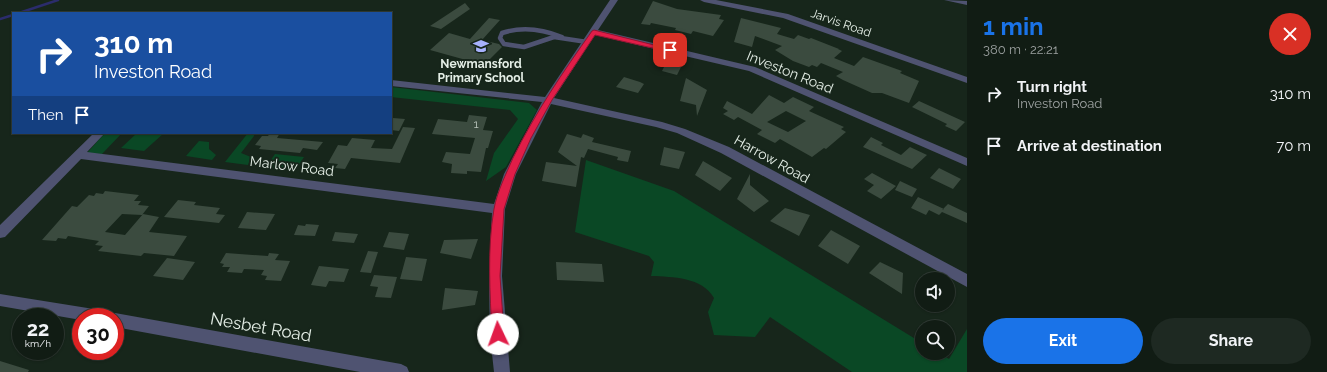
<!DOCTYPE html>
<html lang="en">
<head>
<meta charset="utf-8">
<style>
  body { margin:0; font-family:Raleway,sans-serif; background:#1e2922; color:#f1f3f6; height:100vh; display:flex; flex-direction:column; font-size:15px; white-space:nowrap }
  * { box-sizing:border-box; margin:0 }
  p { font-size:13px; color:#9ca1a0 }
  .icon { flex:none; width:22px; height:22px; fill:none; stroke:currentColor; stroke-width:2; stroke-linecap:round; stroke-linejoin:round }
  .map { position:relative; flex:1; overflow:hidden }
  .sheet { display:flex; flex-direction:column; background:#111c14; width:360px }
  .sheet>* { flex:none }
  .banner { position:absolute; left:12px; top:12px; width:380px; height:122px; border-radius:0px; box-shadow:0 1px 3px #0004,0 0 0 1px #303a34; background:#1a4fa0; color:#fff; overflow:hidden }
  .tools { position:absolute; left:915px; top:272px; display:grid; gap:8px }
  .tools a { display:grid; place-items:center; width:40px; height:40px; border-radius:50%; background:#111c14; box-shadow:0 1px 3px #0004,0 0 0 1px #303a34; font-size:20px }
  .speed { position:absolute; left:12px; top:308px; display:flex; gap:8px; font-size:20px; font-weight:700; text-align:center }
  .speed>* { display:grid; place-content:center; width:52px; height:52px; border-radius:50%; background:#111c14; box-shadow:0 1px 3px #0004,0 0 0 1px #303a34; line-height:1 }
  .speed small { font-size:10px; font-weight:400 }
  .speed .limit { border:6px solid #d22; background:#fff; color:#111 }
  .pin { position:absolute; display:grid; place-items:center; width:34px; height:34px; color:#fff; margin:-17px; border-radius:8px; box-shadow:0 2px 6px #0006 }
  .me { position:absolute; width:44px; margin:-22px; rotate:357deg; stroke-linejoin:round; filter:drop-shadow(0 0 3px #0008) }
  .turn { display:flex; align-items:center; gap:14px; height:84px; padding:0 16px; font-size:18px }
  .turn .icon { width:52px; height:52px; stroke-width:2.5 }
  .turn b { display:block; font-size:28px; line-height:34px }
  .then { display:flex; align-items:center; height:38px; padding:0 16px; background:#0003; gap:8px; font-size:15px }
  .round { display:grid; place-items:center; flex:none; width:42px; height:42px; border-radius:21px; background:#1e2922 }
  .overview { display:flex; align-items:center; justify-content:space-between; height:68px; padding:0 16px }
  h1 { font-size:24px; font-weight:700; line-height:30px; color:#1a73e8 }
  .button { display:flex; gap:8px; margin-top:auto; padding:8px 16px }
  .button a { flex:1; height:46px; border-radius:24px; background:#1a73e8; color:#fff; font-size:16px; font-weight:700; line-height:46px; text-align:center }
  .button a+a { background:#1e2922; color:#f1f3f6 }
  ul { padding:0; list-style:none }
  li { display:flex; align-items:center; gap:12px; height:52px; padding:0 16px }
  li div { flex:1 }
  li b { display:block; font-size:15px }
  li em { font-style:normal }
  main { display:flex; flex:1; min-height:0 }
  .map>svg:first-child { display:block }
</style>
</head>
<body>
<main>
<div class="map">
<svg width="967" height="372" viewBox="0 0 967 372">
  <rect width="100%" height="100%" fill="#17261b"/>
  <path fill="#0a4825" d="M391 87 529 103 537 110 506 167 486 181 494 153 518 119 510 110 391 97Z
    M105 133H122L102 154 87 153Z
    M137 133H164L144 151 121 148Z
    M248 133H254V136L241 153 251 157 248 165 225 162Z
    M199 141 209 142V149L216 155 212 160 186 156Z
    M275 154 304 157 295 171 266 167Z
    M586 160 674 191 922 343V353H939L949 359 967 329V372H852L770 317 755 337 714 335 708 312 714 298C702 277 673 277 651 276L654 262 649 256 575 232Z"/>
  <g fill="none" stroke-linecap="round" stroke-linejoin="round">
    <path stroke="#2b2c6c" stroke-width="2.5" d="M19 13 58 0
      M0 19 13 15"/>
  </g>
  <path fill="#3b4b3f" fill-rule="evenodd" d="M653 1 677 9 721 15 719 19 724 20 713 36 693 31 691 34 675 30 676 28 651 23 650 25 641 24Z
    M465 3 470 9 441 29 430 26Z
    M489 18 500 20 482 40 499 44 502 47 484 65 430 50 449 33 470 39Z
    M741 18 781 28 777 34 794 39 798 35 809 39 811 38 839 49H838L842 51 834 58 854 66 863 57 902 71 900 73 919 81 909 103 882 93H872L843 80 836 76 843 72 821 63 817 67 812 65 809 67 793 61 775 50 782 46 755 36 752 47 734 42Z
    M666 63 681 67 677 75 662 71Z
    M624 77 640 82 644 84 638 93 616 87Z
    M686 78 707 90 697 116 696 105 680 101Z
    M769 95 784 103 793 97 814 107 809 111 844 127 841 129 846 132 826 149 824 148 812 157 780 139 775 143 757 134 762 130 738 117 734 120 723 114 728 111 723 108 727 101 752 114ZM786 111 806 121 788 132 767 122Z
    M919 101 954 117 965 122 956 131 945 126 947 124 912 107Z
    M469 115 487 117 483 130 493 131 488 148H486L481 172 467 171V174L451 173 452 164 442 162 446 152 470 154 475 138 432 134 438 119 467 122Z
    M393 118 405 119 399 131 391 130V123Z
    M403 127 415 128 400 163 351 158 345 169 335 168 338 164 328 163 338 145 347 146 352 138 375 140 371 148 392 149Z
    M270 133H280L277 138 323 142 317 150 303 148 300 153 259 149 261 146 255 145 262 136H268Z
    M567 134 581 138 583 134 594 138 592 142 631 151 628 162 617 160 618 157 588 149 584 158 581 157 576 187 542 181 546 162 577 166 558 152Z
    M871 137 883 143 881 145 901 155 910 147 927 155 912 169 863 147Z
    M664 147 685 152 679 169 660 165Z
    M703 161 732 178 720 191 695 175Z
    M939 168 961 179 953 189 930 178Z
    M872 173 896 186 881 199 867 191 874 185 864 179Z
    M750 174V185L769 201 754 212 737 199Z
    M900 181 917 189 912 197 895 190Z
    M105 191 139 195 134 201H141L138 205 149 206 142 215 122 214 105 232 125 235 143 214 159 217 149 232 187 236 174 256 144 253 141 256 98 251 103 246 95 245 99 241 68 236 66 239 58 238 56 241 42 240 72 206 77 207 89 195 94 196 96 193 103 194Z
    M918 197 944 209 942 210 948 204 967 213V223L942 212 939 215 929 210 926 215 911 208Z
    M178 200 196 202 194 205 220 208 216 214 225 215 219 223 164 217Z
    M785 208 810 215 799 236 770 221Z
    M247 212 275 214 266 230 238 228Z
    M306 224 319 225 315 236 294 235 298 225 305 226Z
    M831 230 860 246 848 264 818 246Z
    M335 232 358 234 354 243 332 241Z
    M389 232 409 234 404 250 383 247Z
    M478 239 471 259 440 253 444 240Z
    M368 251 378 252 371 273 360 272Z
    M226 253 268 256 269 253 279 254 275 260 290 261 281 281 265 280 267 276 261 275 264 270 244 269 242 273 227 272 230 267H222L224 264 220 263Z
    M406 257 427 259 422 281 400 279Z
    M167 258 195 262 183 280 153 276Z
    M556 262 602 264 604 282 557 280Z
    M880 262 903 273 902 294 869 273Z
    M319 266 349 269 344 282 329 281 326 287 311 285Z
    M374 275 397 277 391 298 375 297 378 287 370 286Z
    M445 288 478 291 475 305 442 310Z
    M0 361 29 370 28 372H0Z"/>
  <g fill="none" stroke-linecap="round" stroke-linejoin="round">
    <path stroke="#4f5371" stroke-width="4.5" d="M562 37C542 29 523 26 502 33L500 38 504 44 524 47 554 37 587 42"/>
    <path fill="#4f5371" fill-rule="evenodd" d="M610 0H618L598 30 755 67 967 158V166L749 71 595 35 554 98 662 122 685 129 729 147 967 274V287L721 153 677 133 656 127 551 104 516 174 505 209 502 276 510 372H494C487 317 489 267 492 213L81 159 5 237 0 238V225L94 133H105L87 152 494 204 504 174 542 102 391 86V80L545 97Z
      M700 0H716L788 14 967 77V83L783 18 704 2Z
      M944 0 967 1V5Z
      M0 294 100 310 105 312 108 317H81V320L0 306Z
      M115 313 401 364 407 367 409 372H360L115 327V317H109Z"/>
  </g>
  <path fill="#e11d48" stroke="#92132f" d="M594 30 674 50 670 52 595 35 552 100 531 138 515 174 504 209 500 276 504 334 502 338 498 340 494 338 492 334C490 294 487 249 494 209 497 192 506 174 513 158 535 113 563 72 592 31Z"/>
  <defs>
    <symbol id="school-bare" viewBox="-9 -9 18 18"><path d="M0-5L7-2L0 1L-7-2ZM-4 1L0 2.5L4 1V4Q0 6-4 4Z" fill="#a7b1fc" stroke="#17261b" stroke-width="2.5" paint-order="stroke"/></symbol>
  </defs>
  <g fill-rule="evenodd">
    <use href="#school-bare" x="470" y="35" width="22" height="22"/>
  </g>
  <g text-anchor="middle" stroke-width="4" stroke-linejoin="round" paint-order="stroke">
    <g font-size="12" fill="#e4eee6" stroke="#17261b">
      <text transform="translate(841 23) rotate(19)" y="4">Jarvis Road</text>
    </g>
    <g font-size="12" font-weight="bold" fill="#e4eee6" stroke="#17261b">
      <text x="481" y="68">Newmansford<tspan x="481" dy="14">Primary School</tspan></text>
    </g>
    <g font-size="12" fill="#bac5bc">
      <text x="476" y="128">1</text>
    </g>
    <g font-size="14" fill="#e4eee6" stroke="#17261b">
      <text transform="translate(790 72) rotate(22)" y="5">Investon Road</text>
      <text transform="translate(772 159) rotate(29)" y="5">Harrow Road</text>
      <text transform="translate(292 166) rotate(7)" y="5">Marlow Road</text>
    </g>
    <g font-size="17" fill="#e4eee6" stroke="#17261b">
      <text transform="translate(261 327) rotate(10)" y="6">Nesbet Road</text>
    </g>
  </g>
</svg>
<div class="tools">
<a><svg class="icon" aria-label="sound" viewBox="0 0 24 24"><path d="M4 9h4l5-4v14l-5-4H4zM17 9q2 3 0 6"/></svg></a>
<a><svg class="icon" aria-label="search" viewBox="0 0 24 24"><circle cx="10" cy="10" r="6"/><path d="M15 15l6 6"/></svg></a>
</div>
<div class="speed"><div>22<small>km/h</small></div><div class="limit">30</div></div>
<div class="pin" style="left:670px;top:50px;background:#d93025"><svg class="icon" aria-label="arrive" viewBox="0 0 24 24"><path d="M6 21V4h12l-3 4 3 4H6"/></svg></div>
<svg class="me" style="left:498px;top:334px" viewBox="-20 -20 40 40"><circle r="19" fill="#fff"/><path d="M0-13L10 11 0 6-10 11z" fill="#e11d48"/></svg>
<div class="banner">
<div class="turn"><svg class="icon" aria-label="right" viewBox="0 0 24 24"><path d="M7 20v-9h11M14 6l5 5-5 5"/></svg><div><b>310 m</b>Investon Road</div></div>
<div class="then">Then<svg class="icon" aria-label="arrive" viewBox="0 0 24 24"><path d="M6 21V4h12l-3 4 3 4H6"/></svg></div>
</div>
</div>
<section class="sheet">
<div class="overview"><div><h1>1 min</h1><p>380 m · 22:21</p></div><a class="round" style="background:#d93025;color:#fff"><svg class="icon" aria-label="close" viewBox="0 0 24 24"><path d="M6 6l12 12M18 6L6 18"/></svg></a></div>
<ul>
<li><svg class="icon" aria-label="right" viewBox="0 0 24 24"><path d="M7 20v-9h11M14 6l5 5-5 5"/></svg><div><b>Turn right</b><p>Investon Road</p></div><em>310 m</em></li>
<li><svg class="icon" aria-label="arrive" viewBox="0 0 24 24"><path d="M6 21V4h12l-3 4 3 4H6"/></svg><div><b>Arrive at destination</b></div><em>70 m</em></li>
</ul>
<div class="button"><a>Exit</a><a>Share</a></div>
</section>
</main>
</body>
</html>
